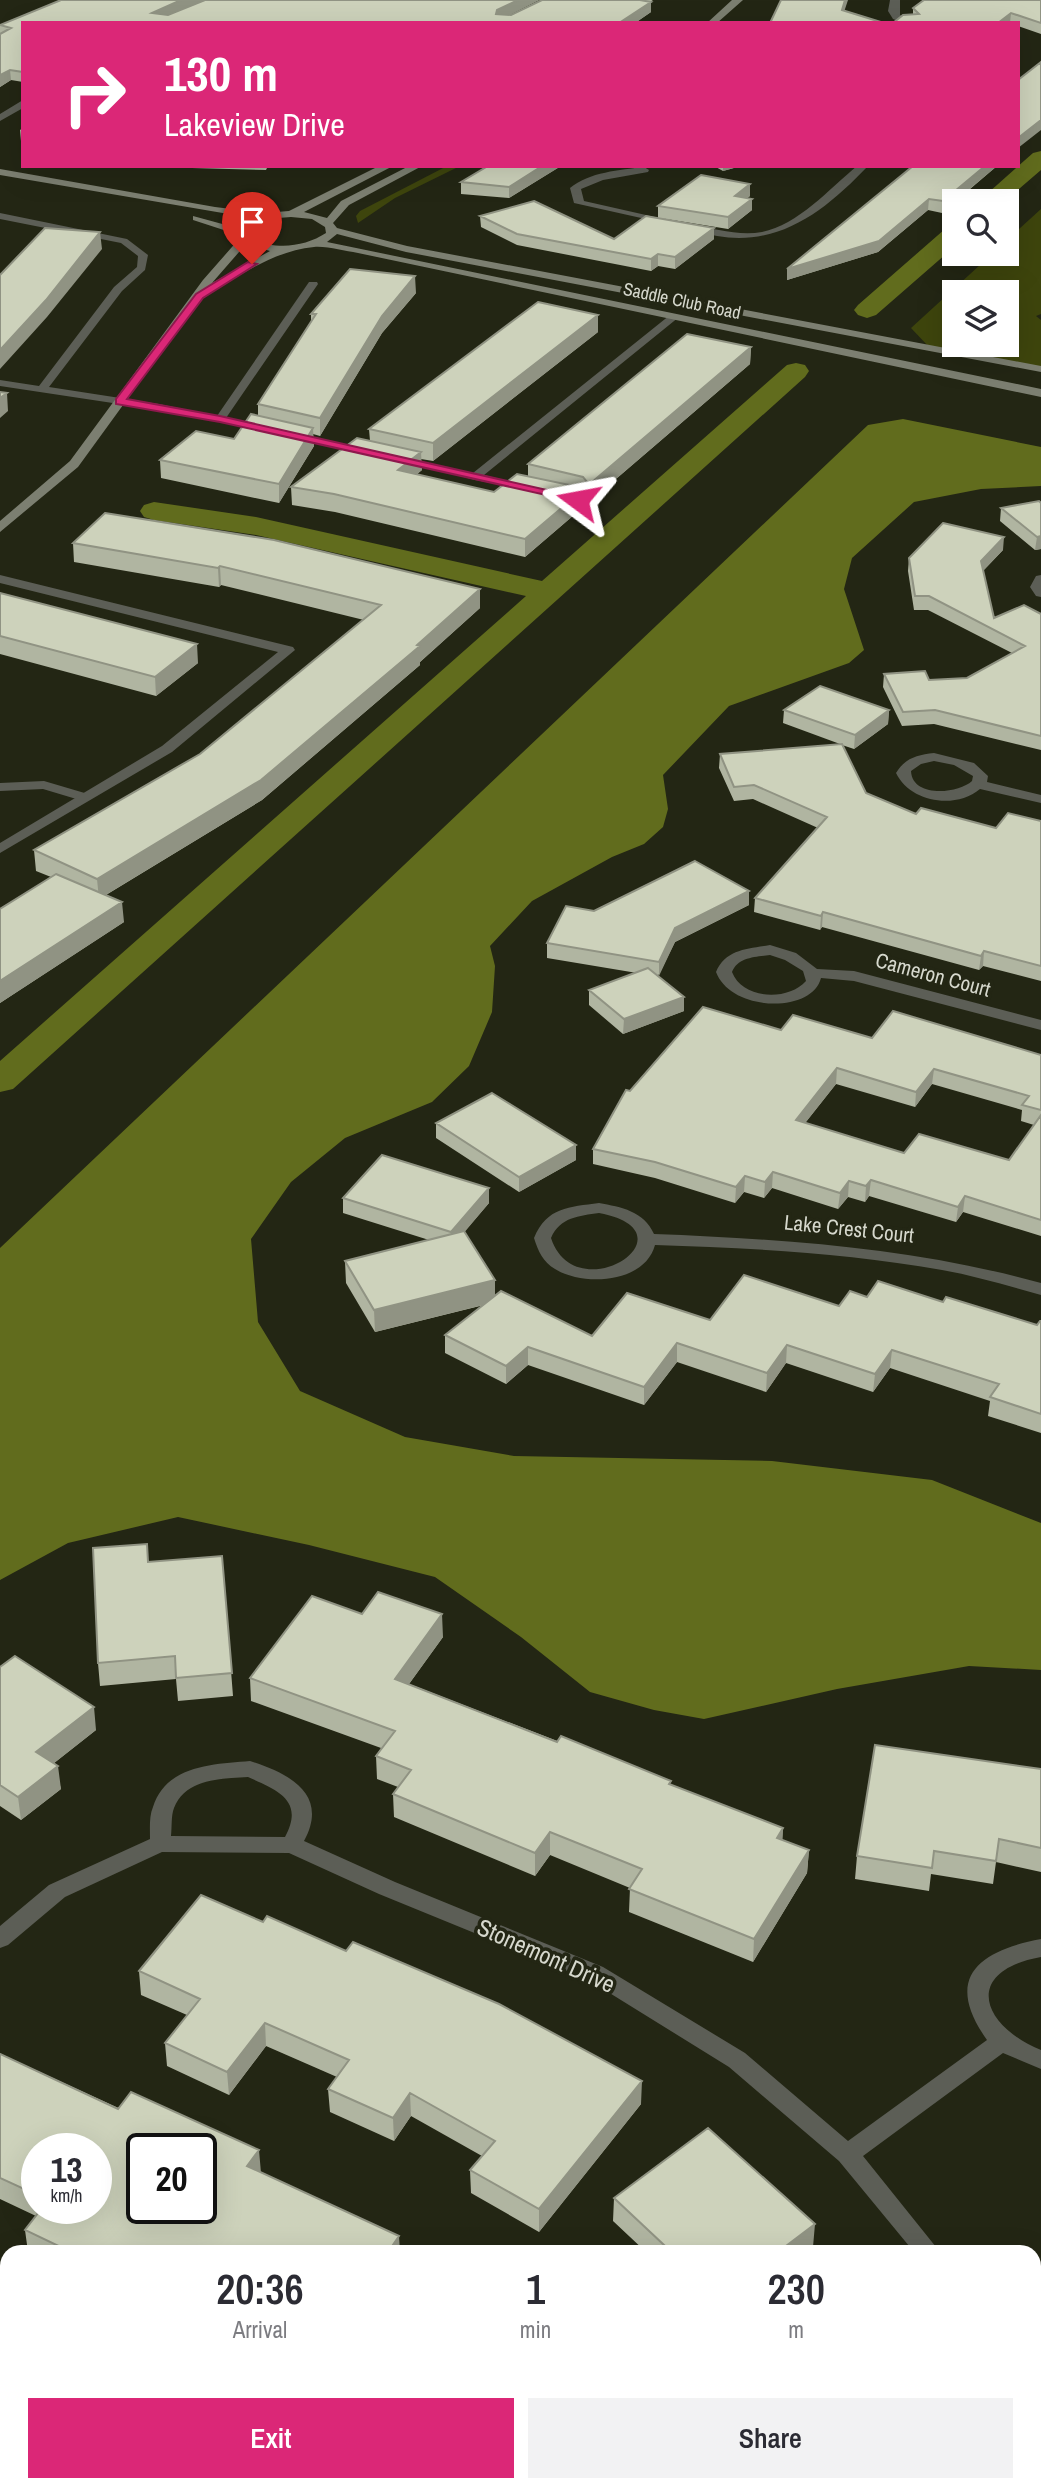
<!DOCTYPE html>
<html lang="en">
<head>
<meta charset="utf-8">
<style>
  body { margin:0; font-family:"Archivo Narrow",sans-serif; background:#f2f2f3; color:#2b2b33; height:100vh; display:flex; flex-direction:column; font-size:26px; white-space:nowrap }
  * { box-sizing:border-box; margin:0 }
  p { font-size:23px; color:#7c7c81 }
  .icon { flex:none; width:38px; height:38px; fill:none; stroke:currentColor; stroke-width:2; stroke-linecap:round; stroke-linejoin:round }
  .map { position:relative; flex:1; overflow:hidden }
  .side { position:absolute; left:0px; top:2245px; width:1041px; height:247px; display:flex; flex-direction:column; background:#fff; border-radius:21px 21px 0 0; box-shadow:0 7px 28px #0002 }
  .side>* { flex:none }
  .guide { position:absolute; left:21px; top:21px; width:999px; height:147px; border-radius:0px; box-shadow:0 7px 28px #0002; background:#db2777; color:#fff; overflow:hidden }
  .fabs { position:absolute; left:942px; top:189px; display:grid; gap:14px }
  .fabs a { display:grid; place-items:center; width:77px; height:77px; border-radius:0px; background:#fff; box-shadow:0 7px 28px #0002; font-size:35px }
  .speed { position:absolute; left:21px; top:2133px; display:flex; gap:14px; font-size:35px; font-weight:700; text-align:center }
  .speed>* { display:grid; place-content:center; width:91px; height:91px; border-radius:50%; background:#fff; box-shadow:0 7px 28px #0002; line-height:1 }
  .speed small { font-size:18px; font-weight:400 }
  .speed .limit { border:4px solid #111; border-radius:10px; background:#fff; color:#111 }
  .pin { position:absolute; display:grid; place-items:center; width:60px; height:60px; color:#fff; margin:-72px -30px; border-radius:50% 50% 50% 0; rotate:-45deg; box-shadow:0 0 7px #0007 }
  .pin .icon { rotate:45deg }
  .me { position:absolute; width:77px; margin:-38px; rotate:283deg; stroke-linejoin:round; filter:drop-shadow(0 0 5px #0008) }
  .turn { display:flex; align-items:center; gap:24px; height:147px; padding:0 28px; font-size:32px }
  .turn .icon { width:91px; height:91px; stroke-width:2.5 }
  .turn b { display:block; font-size:49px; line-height:60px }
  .eta { display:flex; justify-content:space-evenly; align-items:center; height:119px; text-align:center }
  .eta b { font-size:42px; font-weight:600; line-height:49px }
  .primary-button { display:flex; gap:14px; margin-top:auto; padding:14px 28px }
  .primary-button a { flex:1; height:80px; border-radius:0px; background:#db2777; color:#fff; font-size:28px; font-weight:600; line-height:80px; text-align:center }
  .primary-button a+a { background:#f2f2f3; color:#2b2b33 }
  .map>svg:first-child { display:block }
</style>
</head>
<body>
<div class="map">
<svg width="1041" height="2491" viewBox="0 0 1041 2491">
  <rect width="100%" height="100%" fill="#232614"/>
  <path fill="#3e450d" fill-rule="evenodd" d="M447 166H460L395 198 358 223 356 216 360 211Z
    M1041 209V314L1036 316 1041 320V369L929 347 911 328 992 254H1006V241ZM954 292H1006V345H954Z"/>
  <path fill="#616c1d" d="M903 419 1041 447V486L981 489 914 502 852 558 844 589 864 650 849 663 729 706 663 775 668 809 663 827 644 844 612 857 532 901 490 946 495 966 492 1012 469 1066 432 1102 345 1138 291 1182 251 1239 258 1322 300 1391 405 1437 514 1456 772 1461 932 1480 1041 1523V1670L969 1666 837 1689 704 1719 654 1710 590 1692 521 1637 435 1577 309 1545 178 1517 68 1543 0 1580V1248L868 425Z"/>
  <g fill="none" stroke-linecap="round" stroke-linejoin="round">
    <path fill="#616c1d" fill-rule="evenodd" d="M1041 151V170L1005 201H979L1033 153Z
      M954 227V247L876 315 867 318 858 315 854 310 858 305 945 229Z
      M796 363 805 365 809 371 805 377 13 1089 0 1092V1061L526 596 256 535 154 520 144 517 140 511 144 505 154 502 256 517 542 581 787 365Z"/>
    <path fill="#5c5e56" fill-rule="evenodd" d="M0 213 127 239 148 255 145 270 122 291 49 387 159 404 217 416 309 282H317L318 284 226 418 269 427V431L159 410 0 386V380L39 386 114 287 137 267 138 256 121 243 0 219Z
      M670 315 679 317 484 475 528 486V490L475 480 398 460 403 457 473 473Z
      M293 432 368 450 369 452 364 455 289 437V433Z
      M44 781 88 794 90 797 83 801 43 789 0 791V783Z"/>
    <path fill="#5c5e56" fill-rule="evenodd" d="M890 0H900V15L916 23H903L893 19 888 11Z
      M23 100V108L0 121V114Z
      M857 166H868C826 210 780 247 717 236 707 234 694 233 686 227L691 224C714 229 739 236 762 232 798 225 829 189 857 166Z
      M644 167 649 170 648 172 603 180 581 189 584 201 668 220V224L574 203 570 188C589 172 620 170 644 167Z
      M0 575 293 647 295 650 172 752 0 853V843L162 746 278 652 0 583Z
      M1041 575V597L1036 596 1030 587 1036 576Z
      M934 753 974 763 988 776 987 782 1041 795V803L980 789C955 810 910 802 896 773 905 758 917 755 934 753ZM934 761 954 765 973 776 972 781C958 794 912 798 911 771L921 764Z
      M770 945 796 953 817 969 854 971 1041 1020V1030L854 981 821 978C812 1014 731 1012 716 972 726 949 747 949 770 945ZM770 955 785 960 803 971 806 981C787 1002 742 999 732 972 738 957 755 957 770 955Z
      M599 1203C621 1207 644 1211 654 1234 785 1239 914 1248 1041 1283V1295C1008 1286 976 1276 942 1270 847 1253 751 1248 655 1245 645 1283 584 1287 555 1269 543 1262 538 1251 534 1238 547 1207 569 1207 599 1203ZM599 1213C699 1232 576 1313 551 1238 560 1217 579 1216 599 1213Z
      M250 1761C291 1774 329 1795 304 1841L395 1882 603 1967 745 2053 848 2141 987 2040C943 1978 978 1951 1041 1939V1957C963 1971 980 2025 1041 2050V2069L1003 2053 863 2156 940 2252H914L839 2161 729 2067 587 1979 379 1894 289 1853 162 1852 65 1897 8 1945 0 1948V1926L49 1885 150 1839C150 1829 149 1816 153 1807 166 1765 214 1764 250 1761ZM248 1777C277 1790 305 1800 285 1837L171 1836C172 1828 171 1815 174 1808 186 1778 221 1779 248 1777Z
      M0 2335 7 2338V2360L0 2357Z
      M1034 2424 1041 2426V2462L1034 2459Z
      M240 2485H270L273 2491H243Z"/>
    <path fill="#7c7f71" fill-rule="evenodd" d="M732 0H743L717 23H707Z
      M379 166H393L304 212 327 218 341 201 409 166H422L349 205 333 223 337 228 407 246 1041 366V372L406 252 337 234 327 242 1041 389V397L358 253C344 251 328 246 314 247 274 251 242 274 209 294L203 295 78 467 0 532V521L70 461 203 280 239 239 236 234 193 220V216L237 228 239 224 252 218 0 175V169L215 207 264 213 289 211ZM291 217 312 219 325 227 326 233C303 248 270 251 247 235L248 228 266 219ZM246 244 270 251 212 283Z"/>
  </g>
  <path fill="#b0b5a1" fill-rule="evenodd" d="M61 0H205L199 3 205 0H539L509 15H511L542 0H653L650 2H651V12L635 23H23V82L11 80 0 87V25Z
    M1041 0V34L1018 26V23H893L913 15V8Z
    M23 128V142L21 141 20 130Z
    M181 166H268L266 170 192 168Z
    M561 166 509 198 461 194V182Z
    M714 166H741L723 171Z
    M913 166H997L942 213 928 210 878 252 787 280V269Z
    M750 184V196L747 198 752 210 728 229 660 218 714 228V239L675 269 658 266 651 271 517 245 481 227 480 216 614 239 658 218V206Z
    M416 293 382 333 320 436 313 434 314 446 279 503 161 478 160 460 234 439 258 416V404L311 322V314Z
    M598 315V332L433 461 421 459 422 470 416 475 494 492 528 476V464L751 347 750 364 525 557 335 512 292 505 291 487 370 441 369 429Z
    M1041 503V549L1035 550 1000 521 1001 508Z
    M73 543 480 608 420 662V665L262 800 106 895 124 922 0 1003V909L51 877 36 871 34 850 200 754 364 620 221 585 219 587 74 562Z
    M1003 550 983 571 994 618 1041 614V750L934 724 902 726 883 687 884 674 929 680 967 678 1012 653 928 610H914L908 571 909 558Z
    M0 593 198 663 156 696 0 654Z
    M784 710H889L888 724 854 749 842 745 866 793 916 814 996 828 1041 821V981L983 966 979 970 822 927 820 930 754 912 755 898 818 828 753 799 734 801 719 768 720 754 840 744 783 723Z
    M749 905 675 942 658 976 684 997V1011L623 1034 589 1005V990L637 973 547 958V943L594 911Z
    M781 1030 1041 1055V1236L963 1212 956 1222 869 1196 865 1202 848 1197 838 1209 772 1188 764 1198 744 1192 735 1203 655 1178 593 1164V1149L630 1091ZM836 1084 915 1107 932 1084 1022 1110 1021 1121 1034 1125 1009 1160 904 1153 805 1123Z
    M436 1123 576 1145V1160L519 1192 436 1138Z
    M343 1198 489 1203 464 1232 495 1280V1296L592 1336 710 1320 839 1306 867 1297 943 1302 1037 1325 1041 1321V1433L988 1416 990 1401 890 1368 873 1392 786 1363 766 1392 677 1362 644 1405 528 1365 506 1384 445 1353V1335L484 1305 375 1332 346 1283 345 1261 429 1240 343 1213Z
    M222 1556 233 1696 178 1701 176 1679 100 1686 98 1663 148 1562Z
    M362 1614 443 1637 409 1684 783 1828 782 1840 809 1850 807 1873 753 1962 629 1912 630 1888 550 1855 535 1876 394 1817 393 1794 398 1787 377 1779 376 1756 381 1748 251 1701 250 1678Z
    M0 1667 96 1730 54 1763 61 1789 21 1820 0 1806Z
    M1041 1769V1872L996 1862 993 1884 931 1874 929 1891 855 1879 857 1856Z
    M139 1971 641 2104 539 2232 471 2193 470 2170 482 2156 411 2116 394 2141 330 2112 328 2089 337 2077 266 2046 229 2095 167 2066 165 2043 187 2015 141 1995Z
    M0 2054 261 2173 400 2252H28L25 2230 36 2216 0 2199ZM37 2149 96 2208H37Z
    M614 2198 813 2247 806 2252H646L613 2221Z
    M410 2485H477L471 2491H418Z
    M767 2485H857L843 2491H770Z"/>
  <path fill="#909383" d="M181 0H205L154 23 152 13Z
    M518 0H539L497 21 496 14 497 10Z
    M845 0H848L841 21 842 10Z
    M651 2V12L635 23H619Z
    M1011 13 1010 23H998Z
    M10 70 11 80 0 87V75Z
    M1041 120V130L1018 148V138Z
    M542 166H561L509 198V187Z
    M723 166H741L723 171Z
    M985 166H997L955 201H954V203L942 213 943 201Z
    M750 184V196L735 207V196Z
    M752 199V210L728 229V217Z
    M929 199 928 210 878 252 787 280V269Z
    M714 228V239L675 269V257Z
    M100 232 102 249 47 317 0 369V350Z
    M658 254V266L651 271V259Z
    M415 276 416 293 382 333 320 436V418L382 316Z
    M598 315V332L433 461V443Z
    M751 347 750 364 525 557V539Z
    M7 393 8 411 0 418V398Z
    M313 428 314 446 279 503V484Z
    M421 452 422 470 398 489V470Z
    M1041 536V549L1035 550 1037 537Z
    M1004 537 1003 550 980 574 981 561Z
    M220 566 221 585 219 587 218 568Z
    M480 589V608L420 662V665L262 800 99 899 97 879 417 645Z
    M197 644 198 663 156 696 155 677Z
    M889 710 888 724 854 749 855 735Z
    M749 891V905L675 942 659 976V962L675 928Z
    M122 902 124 922 0 1003V981Z
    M823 912 822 927 820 930 821 916Z
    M984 951 983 966 979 970 981 956Z
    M684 997V1011L623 1034 624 1019Z
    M837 1068 836 1084 795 1136 796 1120Z
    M934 1069 932 1084 915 1107 916 1092Z
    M576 1145V1160L519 1192V1177Z
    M773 1172 772 1188 764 1198 765 1182Z
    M745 1176 744 1192 735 1203 736 1187Z
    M871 1180 869 1196 865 1202 866 1186Z
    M849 1181 848 1197 838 1209 840 1193Z
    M489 1188V1203L452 1247 451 1232Z
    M965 1196 963 1212 956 1222 958 1207Z
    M495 1280V1302L375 1332 374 1310Z
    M677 1343V1362L644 1405V1387Z
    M787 1345 786 1363 766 1392 767 1373Z
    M528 1347V1365L506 1384V1366Z
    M892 1350 890 1368 873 1392 875 1374Z
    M442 1614 443 1637 396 1702 395 1679Z
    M94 1707 96 1730 39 1775 36 1752Z
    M58 1766 61 1789 21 1820 18 1797Z
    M783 1828 782 1851 777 1838Z
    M550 1832V1855L535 1876V1853Z
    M809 1850 807 1873 753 1962 754 1939Z
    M265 2023 266 2046 229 2095 227 2072Z
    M642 2081 641 2104 539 2232V2209Z
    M410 2093 411 2116 394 2141 393 2118Z
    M259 2150 261 2173 247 2166Z
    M815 2224 813 2247 806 2252H778Z
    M399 2236 400 2252H388Z
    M455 2485H477L471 2491H450Z
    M803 2485H857L843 2491H789Z"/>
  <path fill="#cdd2bb" stroke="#909383" stroke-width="2" fill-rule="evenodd" d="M61 0H181L152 13 168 15 205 0H518L497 10 496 14 511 15 542 0H640L651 2 619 23H23V72L10 70 0 75V34L11 28 0 25Z
    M781 0H845L842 10 884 23H770Z
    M924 0H1041V23L1011 13 998 23H893L903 15 919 14 913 8Z
    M1041 62V120L1018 138V80Z
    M488 166H542L509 187 461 182Z
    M913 166H985L943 201 929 199 879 241 787 269Z
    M701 175 750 184 735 196 752 199 728 217 658 206Z
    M534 201 614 239 646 216 714 228 675 257 658 254 651 259 517 234 480 216Z
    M45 228 100 232 46 300 0 350V275Z
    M350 269 415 276 382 316 320 418 258 404 316 314H311Z
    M538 302 598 315 433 443 369 429Z
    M687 334 751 347 525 539 334 494 291 487 357 438 421 452 398 470 494 492 517 474 579 487 587 482 583 477 528 464Z
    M0 392 7 393 0 398Z
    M251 414 313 428 279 484 160 460 196 431 234 439Z
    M1039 501 1041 503V536L1037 537 1001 508Z
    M105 513 274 540 480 589 417 645 420 646 261 780 97 879 34 850 200 754 381 605 220 566 218 568 73 543Z
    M943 523 1004 537 981 561 994 618 1024 605 1041 614V736L935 710 903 712 884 674 925 671 929 680 967 678 1025 646 929 596H915L909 558Z
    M0 593 197 644 155 677 0 636Z
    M820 686 889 710 855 735 784 710Z
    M842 744 866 793 916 814 921 808 996 828 1008 813 1041 821V966L984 951 981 956 823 912 821 916 755 898 827 817 754 785 734 787 720 754Z
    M695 861 749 891 675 928 659 962 547 943 566 906 594 911Z
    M56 874 122 902 0 981V909Z
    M648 968 684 997 624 1019 589 990Z
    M703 1007 781 1030 793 1015 872 1038 893 1011 1041 1055V1110L1022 1105 1029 1096 934 1069 916 1092 837 1068 796 1120 904 1153 919 1134 1009 1160 1041 1115V1220L965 1196 958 1207 871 1180 866 1186 849 1181 840 1193 773 1172 765 1182 745 1176 736 1187 655 1162 593 1149 626 1090 630 1091Z
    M492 1093 576 1145 519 1177 436 1123Z
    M382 1155 489 1188 451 1232 343 1198Z
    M464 1231 495 1280 374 1310 345 1261Z
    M744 1275 839 1306 850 1291 867 1297 878 1281 943 1302 946 1297 1037 1325 1040 1321H1041V1414L990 1397 999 1384 892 1350 875 1374 787 1345 767 1373 677 1343 644 1387 528 1347 506 1366 445 1335 501 1291 592 1336 627 1293 710 1320Z
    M147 1544 148 1562 222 1556 232 1673 176 1678 175 1656 98 1663 93 1548Z
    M378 1592 442 1614 395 1679 557 1742 561 1736 671 1781 669 1784 783 1828 777 1838 809 1850 754 1939 629 1889 642 1869 550 1832 535 1853 393 1794 411 1770 376 1756 395 1731 250 1678 312 1596 362 1614Z
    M15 1656 94 1707 36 1752 58 1766 18 1797 0 1785V1667Z
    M875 1745 1041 1769V1848L999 1839 996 1861 934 1851 932 1868 857 1856Z
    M201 1895 263 1922 267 1916 346 1951 353 1942 499 2004 642 2081 539 2209 470 2170 495 2141 410 2093 393 2118 328 2089 349 2060 265 2023 227 2072 165 2043 200 1999 139 1971Z
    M0 2054 118 2109 131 2092 259 2150 247 2166 399 2236 388 2252H71L25 2230 42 2208H96V2149H37V2195L0 2178ZM142 2149H201V2208H142Z
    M708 2128 815 2224 778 2252H655L664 2245 614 2198Z
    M0 2446 7 2449V2485H76L88 2491H0Z
    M440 2485H455L450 2491H448Z
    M542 2485H618L621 2491H526Z
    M782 2485H803L789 2491H785Z
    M945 2485H959L962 2491H921Z"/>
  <path fill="#db2777" stroke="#8e194d" stroke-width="2" d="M248 262 257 264 203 298 127 399 220 416 578 497 582 498V503L220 422 116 404V399L196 294Z"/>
  <g text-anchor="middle" stroke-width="7" stroke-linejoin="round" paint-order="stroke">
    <g font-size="18" fill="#d6d8cd" stroke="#232614">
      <text transform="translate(682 301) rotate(12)" y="6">Saddle Club Road</text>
    </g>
    <g font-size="21" fill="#d6d8cd" stroke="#232614">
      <text transform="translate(933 975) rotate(15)" y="7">Cameron Court</text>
      <text transform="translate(849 1229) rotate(6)" y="7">Lake Crest Court</text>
    </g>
    <g font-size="24" fill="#d6d8cd" stroke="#232614">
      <text transform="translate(546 1956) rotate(24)" y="8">Stonemont Drive</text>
    </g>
  </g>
</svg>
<div class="fabs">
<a><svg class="icon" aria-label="search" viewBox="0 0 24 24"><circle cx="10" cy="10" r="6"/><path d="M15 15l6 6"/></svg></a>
<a><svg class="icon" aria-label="layers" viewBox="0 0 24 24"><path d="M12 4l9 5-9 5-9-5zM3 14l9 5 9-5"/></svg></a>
</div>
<div class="speed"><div>13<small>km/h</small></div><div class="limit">20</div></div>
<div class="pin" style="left:252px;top:264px;background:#d93025"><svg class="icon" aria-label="arrive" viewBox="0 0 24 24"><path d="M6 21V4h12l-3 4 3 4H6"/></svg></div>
<svg class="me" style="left:578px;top:500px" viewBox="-20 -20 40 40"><path d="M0-17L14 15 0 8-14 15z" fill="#db2777" stroke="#fff" stroke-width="4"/></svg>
<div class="guide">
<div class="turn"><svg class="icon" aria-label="right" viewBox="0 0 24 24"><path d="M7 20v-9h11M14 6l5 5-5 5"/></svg><div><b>130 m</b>Lakeview Drive</div></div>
</div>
<section class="side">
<div class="eta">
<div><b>20:36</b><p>Arrival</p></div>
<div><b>1</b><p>min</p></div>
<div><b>230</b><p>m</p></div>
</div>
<div class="primary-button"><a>Exit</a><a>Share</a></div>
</section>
</div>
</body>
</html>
